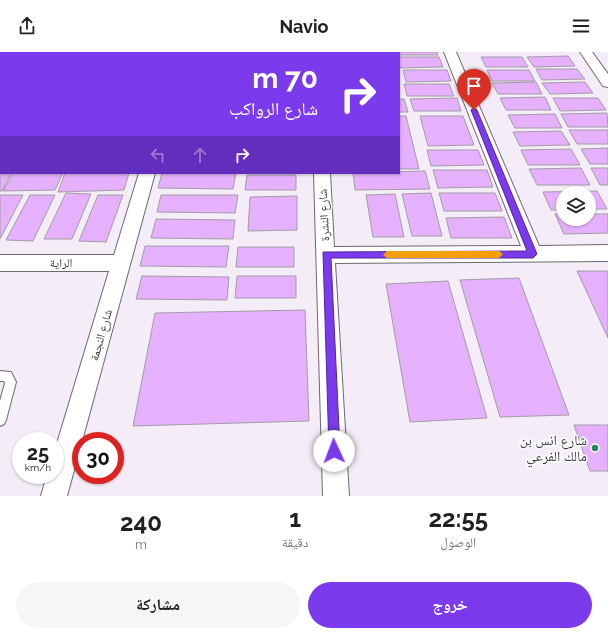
<!DOCTYPE html>
<html lang="ar">
<head>
<meta charset="utf-8">
<style>
  body { margin:0; font-family:Raleway,"Noto Naskh Arabic",sans-serif; background:#f6f6f6; color:#202124; direction:rtl; height:100vh; display:flex; flex-direction:column; font-size:15px; white-space:nowrap }
  * { box-sizing:border-box; margin:0 }
  p { font-size:13px; color:#757577 }
  .icon { flex:none; width:22px; height:22px; fill:none; stroke:currentColor; stroke-width:2; stroke-linecap:round; stroke-linejoin:round }
  .map { position:relative; height:444px; overflow:hidden; direction:ltr }
  .side { display:flex; flex-direction:column; background:#fff; flex:1 }
  .side>* { flex:none }
  .hud { position:absolute; left:0px; top:0px; width:400px; height:122px; box-shadow:0 1px 3px #0004; direction:rtl; background:#7c3aed; color:#fff; overflow:hidden }
  .fabs { position:absolute; left:556px; top:134px; display:grid; gap:8px }
  .fabs a { display:grid; place-items:center; width:40px; height:40px; border-radius:50%; background:#fff; box-shadow:0 1px 3px #0004; font-size:20px }
  .speed { position:absolute; left:12px; top:380px; display:flex; gap:8px; font-size:20px; font-weight:700; text-align:center }
  .speed>* { display:grid; place-content:center; width:52px; height:52px; border-radius:50%; background:#fff; box-shadow:0 1px 3px #0004; line-height:1 }
  .speed small { font-size:10px; font-weight:400 }
  .speed .limit { border:6px solid #d22; background:#fff; color:#111 }
  .pin { position:absolute; display:grid; place-items:center; width:34px; height:34px; color:#fff; margin:-41px -17px; border-radius:50% 50% 50% 0; rotate:-45deg; box-shadow:0 0 4px #0007 }
  .pin .icon { rotate:45deg }
  .me { position:absolute; width:44px; margin:-22px; rotate:358deg; stroke-linejoin:round; filter:drop-shadow(0 0 3px #0008) }
  .turn { display:flex; align-items:center; gap:14px; height:84px; padding:0 16px; font-size:18px }
  .turn .icon { width:52px; height:52px; stroke-width:2.5 }
  .turn b { display:block; font-size:28px; line-height:34px }
  .lanes { display:flex; align-items:center; height:38px; padding:0 16px; background:#0003; justify-content:center; gap:20px; direction:ltr }
  .lanes .off { opacity:.35 }
  .eta { display:flex; justify-content:space-evenly; align-items:center; height:68px; text-align:center }
  .eta b { font-size:24px; font-weight:700; line-height:28px }
  .action { display:flex; gap:8px; margin-top:auto; padding:8px 16px }
  .action a { flex:1; height:46px; border-radius:24px; background:#7c3aed; color:#fff; font-size:16px; font-weight:700; line-height:46px; text-align:center }
  .action a+a { background:#f6f6f6; color:#202124 }
  header { display:flex; justify-content:space-between; align-items:center; height:52px; padding:0 16px; background:#fff; font-size:18px; font-weight:700 }
  .map>svg:first-child { display:block }
</style>
</head>
<body>
<header><svg class="icon" aria-label="menu" viewBox="0 0 24 24"><path d="M4 6h16M4 12h16M4 18h16"/></svg>Navio<svg class="icon" aria-label="share" viewBox="0 0 24 24"><path d="M12 15V3M7 8l5-5 5 5M5 13v7h14v-7"/></svg></header>
<div class="map">
<svg width="608" height="444" viewBox="0 0 608 444">
  <rect width="100%" height="100%" fill="#f4edf7"/>
  <path fill="#e6b1fc" stroke="#a29ca5" d="M0 0H46L1 1 0 76Z
    M197 0H235L197 1Z
    M335 0H390L391 1H335Z
    M395 0H437L438 3H399Z
    M568 4 575 14 534 15 527 5Z
    M399 5H439L443 15 400 16Z
    M481 5H522L528 15H486Z
    M536 17H577L585 27 542 28Z
    M403 18H447L451 29 406 30Z
    M487 18H529L535 29H492Z
    M536 30 542 42H498L492 31Z
    M585 30 593 41 550 42 542 31Z
    M404 32H449L454 44H407Z
    M545 45 551 58H506L500 46Z
    M457 46 461 59H414L410 47Z
    M553 46H598L606 58 560 59Z
    M399 47H404L408 60H399Z
    M607 61 608 75H568L561 62Z
    M555 62 562 76H515L508 63Z
    M399 64H406L419 117H399Z
    M420 64H463L474 93 428 94Z
    M569 78H608V92H577Z
    M561 79 570 93 520 94 513 80Z
    M608 96V112H590L581 97Z
    M0 97 1 121H11L2 139H0Z
    M571 97 580 113H528L521 98Z
    M427 98H478L484 113 431 114Z
    M581 116 590 133H537L529 117Z
    M591 116H608V133H600Z
    M433 118H487L493 135 438 136Z
    M425 119 430 137 355 138 353 121Z
    M13 121H63L55 138 3 139Z
    M65 121H129L124 138 58 140Z
    M162 121H236L233 137 158 136Z
    M247 123H296V138H245Z
    M597 139 607 157H589V141H563V158H551L543 140Z
    M66 141 91 142 72 187H44Z
    M431 141 442 184H412L402 142Z
    M439 141H495L502 159H444Z
    M395 142 404 185H373L366 143Z
    M0 143H23L0 187Z
    M30 143H55L33 189 6 188Z
    M98 143H123L106 190 79 189Z
    M161 143H238L235 161 157 160Z
    M297 144V178L248 179 250 145Z
    M555 162H563V167H589V162H608V181L564 182Z
    M504 165 512 186H451L446 166Z
    M156 167 235 168 233 187 151 186Z
    M145 194H229L226 215 140 214Z
    M238 195H294V215H236Z
    M577 219H608V286Z
    M142 224 229 225 227 248 136 247Z
    M237 224H296V246H235Z
    M519 226 569 363 500 365 460 228Z
    M448 229 487 366 410 370 386 232Z
    M305 258 309 369 133 374 155 261Z
    M574 373H608V419H590Z"/>
  <g fill="none" stroke-linecap="round" stroke-linejoin="round">
    <defs>
      <path id="lane" d="M0 319 11 320 16 330 6 368 4 372 0 374V349L5 331 4 329H0Z"/>
      <path id="street" d="M175 0H187V1H175Z
        M310 0H322V1H310Z
        M444 0H456L539 194 608 193V209L335 211 349 444H323L314 121H330L334 195 521 194Z
        M580 0H592L608 22V35L603 34Z
        M0 84H1V94H0Z
        M139 121H155L67 444H41L47 423H55V398L109 219H0V203H114Z"/>
    </defs>
    <use href="#lane" stroke="#6d6870" stroke-width="2"/>
    <use href="#street" stroke="#6d6870" stroke-width="2"/>
    <use href="#lane" fill="#fff" fill-rule="evenodd"/>
    <use href="#street" fill="#fff" fill-rule="evenodd"/>
  </g>
  <path fill="#7c3aed" stroke="#51269a" d="M474 56 477 58 537 202 533 206H331L340 399 339 403 334 405 330 403 329 399 323 200 527 199 471 58Z"/>
  <path fill="#f59e0b" d="M387 199H499L503 202 499 206H387L383 203Z"/>
  <circle fill="#248761" stroke="#fff" stroke-width="1.5" cx="595" cy="396" r="4"/>
  <g text-anchor="middle" stroke-width="3" stroke-linejoin="round" paint-order="stroke">
    <g font-size="12" fill="#3a383b" stroke="#fff">
      <text transform="translate(324 163) rotate(-93)" y="4">شارع النشرة</text>
      <text x="61" y="215">الراية</text>
      <text transform="translate(101 283) rotate(-74)" y="4">شارع النجمة</text>
    </g>
    <g font-size="14" fill="#3a383b" stroke="#fff" text-anchor="end">
      <text x="587" y="393">شارع انس بن<tspan x="587" dy="16">مالك الفرعي</tspan></text>
    </g>
  </g>
</svg>
<div class="fabs">
<a><svg class="icon" aria-label="layers" viewBox="0 0 24 24"><path d="M12 4l9 5-9 5-9-5zM3 14l9 5 9-5"/></svg></a>
</div>
<div class="speed"><div>25<small>km/h</small></div><div class="limit">30</div></div>
<div class="pin" style="left:474px;top:58px;background:#d93025"><svg class="icon" aria-label="arrive" viewBox="0 0 24 24"><path d="M6 21V4h12l-3 4 3 4H6"/></svg></div>
<svg class="me" style="left:334px;top:399px" viewBox="-20 -20 40 40"><circle r="19" fill="#fff"/><path d="M0-13L10 11 0 6-10 11z" fill="#7c3aed"/></svg>
<div class="hud">
<div class="turn"><svg class="icon" aria-label="right" viewBox="0 0 24 24"><path d="M7 20v-9h11M14 6l5 5-5 5"/></svg><div><b>70 m</b>شارع الرواكب</div></div>
<div class="lanes"><svg class="icon off" aria-label="left" viewBox="0 0 24 24"><path d="M17 20v-9H6M10 6l-5 5 5 5"/></svg><svg class="icon off" aria-label="ahead" viewBox="0 0 24 24"><path d="M12 20V5M6 11l6-6 6 6"/></svg><svg class="icon" aria-label="right" viewBox="0 0 24 24"><path d="M7 20v-9h11M14 6l5 5-5 5"/></svg></div>
</div>
</div>
<section class="side">
<div class="eta">
<div><b>22:55</b><p>الوصول</p></div>
<div><b>1</b><p>دقيقة</p></div>
<div><b>240</b><p>m</p></div>
</div>
<div class="action"><a>خروج</a><a>مشاركة</a></div>
</section>
</body>
</html>
